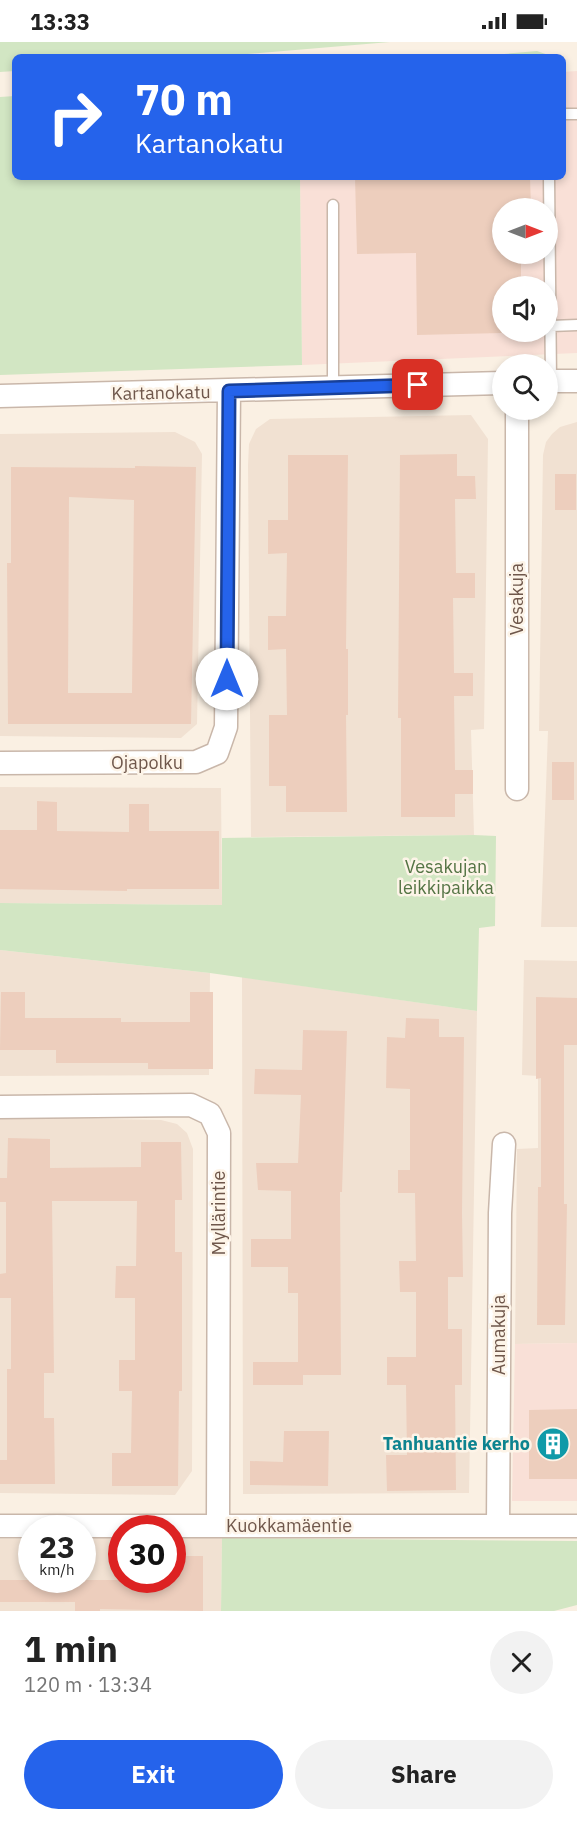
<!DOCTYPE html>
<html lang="en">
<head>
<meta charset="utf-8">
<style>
  body { margin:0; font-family:"IBM Plex Sans",sans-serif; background:#f2f2f2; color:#222; height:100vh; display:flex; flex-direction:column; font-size:22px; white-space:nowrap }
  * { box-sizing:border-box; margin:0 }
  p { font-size:20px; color:#767676 }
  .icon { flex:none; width:33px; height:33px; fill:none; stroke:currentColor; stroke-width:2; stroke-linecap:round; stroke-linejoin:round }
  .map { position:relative; height:1569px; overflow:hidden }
  .side { display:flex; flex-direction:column; background:#fff; flex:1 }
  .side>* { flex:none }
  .guide { position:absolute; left:12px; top:12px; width:554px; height:126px; border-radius:9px; box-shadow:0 3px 9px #0003; background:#2563eb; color:#fff; overflow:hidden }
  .needle { width:39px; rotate:90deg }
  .buttons { position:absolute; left:492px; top:156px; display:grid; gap:12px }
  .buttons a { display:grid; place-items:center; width:66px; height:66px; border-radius:50%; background:#fff; box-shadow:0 3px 9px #0003; font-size:30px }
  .speed { position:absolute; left:18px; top:1473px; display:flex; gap:12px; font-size:30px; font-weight:700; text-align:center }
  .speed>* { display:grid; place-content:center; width:78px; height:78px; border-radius:50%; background:#fff; box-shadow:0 3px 9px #0003; line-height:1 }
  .speed small { font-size:15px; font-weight:400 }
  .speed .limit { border:9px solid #d22; background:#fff; color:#111 }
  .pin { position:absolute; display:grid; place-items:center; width:51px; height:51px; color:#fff; margin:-26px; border-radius:12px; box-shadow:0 3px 9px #0006 }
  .me { position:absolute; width:66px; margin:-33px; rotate:0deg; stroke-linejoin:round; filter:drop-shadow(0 0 4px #0008) }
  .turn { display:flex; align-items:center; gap:21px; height:126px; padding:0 24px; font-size:27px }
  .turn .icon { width:78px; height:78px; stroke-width:2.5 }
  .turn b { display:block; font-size:42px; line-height:51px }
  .round { display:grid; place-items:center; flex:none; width:63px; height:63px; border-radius:32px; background:#f2f2f2 }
  .overview { display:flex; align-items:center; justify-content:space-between; height:102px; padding:0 24px }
  h1 { font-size:36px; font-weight:700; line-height:45px }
  .primary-button { display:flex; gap:12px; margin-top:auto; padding:12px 24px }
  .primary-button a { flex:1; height:69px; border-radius:36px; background:#2563eb; color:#fff; font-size:24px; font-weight:700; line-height:69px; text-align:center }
  .primary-button a+a { background:#f2f2f2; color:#222 }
  .status { display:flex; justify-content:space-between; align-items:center; height:42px; padding:0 30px; background:#fff; direction:ltr }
  .status svg { height:16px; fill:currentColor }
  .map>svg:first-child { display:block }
</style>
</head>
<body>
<div class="status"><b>13:33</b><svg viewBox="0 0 49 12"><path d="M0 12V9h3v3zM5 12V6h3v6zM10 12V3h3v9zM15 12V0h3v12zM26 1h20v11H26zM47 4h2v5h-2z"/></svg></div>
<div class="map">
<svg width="577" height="1569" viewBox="0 0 577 1569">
  <rect width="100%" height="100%" fill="#faf0e3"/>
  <path fill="#f1e1d2" d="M471 373 488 397 484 687 471 688 474 793 251 795 248 423 249 402 256 387 270 377Z
    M577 380V885H541L548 689H539L543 413 546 400 552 392 560 385Z
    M175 390 195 400 202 412 197 682 181 696 0 694V392Z
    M0 745 221 746 222 863 0 861Z
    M0 908 210 931 209 1033 0 1034Z
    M524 918 577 919V1301L515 1302 517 1107 538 1106V1034L522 1033Z
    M242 935 477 969 469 1451 243 1452Z
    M0 1075 161 1078 177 1082 187 1091 193 1107 192 1429 175 1453 0 1451Z
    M83 1496H121L122 1538H172L173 1496H222L221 1569H0V1497H31L32 1538H82Z"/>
  <path fill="#f9e0d7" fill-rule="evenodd" d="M577 29V311L302 323 300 135H562L563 30ZM502 166H548V212H502ZM502 244H548V290H502Z
    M577 1301V1459H512L515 1302Z"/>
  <path fill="#d2e6c3" d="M0 0H390L212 15H15V29L0 30Z
    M537 9 554 15H469Z
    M15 54V135H300L302 323 0 333V55Z
    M474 793 496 794 495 884 479 886 477 969 210 931 0 908V861L222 863V796Z
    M222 1496 577 1499V1563L554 1569H221Z"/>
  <path fill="#edcebd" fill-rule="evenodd" d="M355 135H530L531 166H502V212H521V244H502V291L417 293 416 211 357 212Z
    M457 412V434H475L476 457H455L456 531H475V556H453L454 631H473V654H454L455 728H473V752H455V775H401V676H398L400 413Z
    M288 413H348L346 607H348V673H346L347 770H286V744H269V673H287L286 607 268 608V574H286L287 511 268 512V478H288Z
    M135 424 196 425 191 682H8L7 521H11V425L135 426ZM69 455 134 458 132 651H68Z
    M555 432H576V468H555Z
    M552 720H574V758H552Z
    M37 759 57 760V789L129 790V762H149V789H219V847H127V849L0 847V788H37Z
    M1 950H25V976H121V980H190V950H213V1027H148V1021H56V1008H0Z
    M536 955 577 956V1003H564V1162H567L565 1283H537L538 1145H541V1036L536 1037Z
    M406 976 439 977V995H464L462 1171 463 1235H448V1287H462V1343H455L456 1448 387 1449 386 1413H407L406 1343H387V1315H416V1250H400L399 1219H416L415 1151H398V1128H410V1047L386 1046 387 995 405 996Z
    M303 988 347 989 342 1150H340L341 1333H303V1343H253V1320H298V1251H288V1225H251V1197H291V1149L258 1148 256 1121H298L301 1053 254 1052 255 1027 302 1028Z
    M8 1096 50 1097V1126L141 1125V1100H181L182 1158H175V1210H182V1349H179L178 1444H112V1411H131L132 1349H119V1318H135V1256H115L116 1224H136L137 1159H52L54 1331H44V1376H54L55 1442H0V1418H7V1327H11V1256H0V1232L6 1231V1160H0V1136H7Z
    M577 1367V1437H529V1368Z
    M284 1389H329L328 1444 250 1443V1419L283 1420Z
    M172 1514H203V1569L100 1567V1569H75V1560H0V1538H172Z"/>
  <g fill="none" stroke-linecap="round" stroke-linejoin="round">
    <defs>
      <path id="service" d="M562 72H577
        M549 135 551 339
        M333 163V346
        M551 284 577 283"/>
      <path id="minor" d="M548 339H577
        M0 354 502 341
        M517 368V747
        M0 721 196 720 217 711 226 685 229 349
        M0 1065 191 1063 210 1072 219 1091 218 1484
        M0 1484H577
        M498 1484 500 1171 504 1102"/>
    </defs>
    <use href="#service" stroke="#c9b7aa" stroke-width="13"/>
    <use href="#minor" stroke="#c9b7aa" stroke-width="25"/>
    <use href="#service" stroke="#fff" stroke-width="10"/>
    <use href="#minor" stroke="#fff" stroke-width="22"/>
  </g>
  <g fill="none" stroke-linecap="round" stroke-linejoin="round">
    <defs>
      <path id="route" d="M227 637 229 349 418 343"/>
    </defs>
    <use href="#route" stroke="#184099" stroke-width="15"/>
    <use href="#route" stroke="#2563eb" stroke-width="10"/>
  </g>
  <defs>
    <symbol id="building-disc" viewBox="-11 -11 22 22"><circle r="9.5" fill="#0f9aa8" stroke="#fdf4e8"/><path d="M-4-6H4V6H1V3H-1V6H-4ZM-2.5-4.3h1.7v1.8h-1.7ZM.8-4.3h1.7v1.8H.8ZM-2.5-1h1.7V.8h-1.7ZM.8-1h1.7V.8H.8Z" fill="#fff"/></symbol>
  </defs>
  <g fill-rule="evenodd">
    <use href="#building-disc" x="534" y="1383" width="38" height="38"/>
  </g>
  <g text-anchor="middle" stroke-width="5" stroke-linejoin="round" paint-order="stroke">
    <g font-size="18" fill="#6f574b" stroke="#fdf4e8">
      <text transform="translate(161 351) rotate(-1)" y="6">Kartanokatu</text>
      <text transform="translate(517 557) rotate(-90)" y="6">Vesakuja</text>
      <text x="147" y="727">Ojapolku</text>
      <text transform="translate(219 1171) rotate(-90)" y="6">Myllärintie</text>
      <text transform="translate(499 1293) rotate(-90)" y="6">Aumakuja</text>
      <text x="289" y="1490">Kuokkamäentie</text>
    </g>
    <g font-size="18" fill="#547444" stroke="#fdf4e8">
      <text x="446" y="831">Vesakujan<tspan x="446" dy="21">leikkipaikka</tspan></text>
    </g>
    <g font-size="18" font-weight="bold" fill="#0d838f" stroke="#fdf4e8" text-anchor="end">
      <text x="530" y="1408">Tanhuantie kerho</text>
    </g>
  </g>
</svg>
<div class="buttons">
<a><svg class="needle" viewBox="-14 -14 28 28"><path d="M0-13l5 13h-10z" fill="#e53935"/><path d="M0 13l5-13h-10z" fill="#767676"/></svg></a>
<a><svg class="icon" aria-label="sound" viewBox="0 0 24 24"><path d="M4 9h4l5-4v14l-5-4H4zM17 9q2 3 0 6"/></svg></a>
<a><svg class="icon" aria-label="search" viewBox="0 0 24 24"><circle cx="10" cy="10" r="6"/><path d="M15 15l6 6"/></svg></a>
</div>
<div class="speed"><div>23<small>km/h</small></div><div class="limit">30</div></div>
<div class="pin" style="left:418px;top:343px;background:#d93025"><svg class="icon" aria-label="arrive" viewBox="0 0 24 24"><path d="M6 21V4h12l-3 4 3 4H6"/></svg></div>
<svg class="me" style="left:227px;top:637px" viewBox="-20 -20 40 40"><circle r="19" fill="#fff"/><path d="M0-13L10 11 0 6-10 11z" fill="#2563eb"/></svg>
<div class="guide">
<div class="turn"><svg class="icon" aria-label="right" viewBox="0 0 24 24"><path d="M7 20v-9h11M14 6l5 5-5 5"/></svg><div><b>70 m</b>Kartanokatu</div></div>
</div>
</div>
<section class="side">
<div class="overview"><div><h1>1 min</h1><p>120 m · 13:34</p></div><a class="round"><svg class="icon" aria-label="close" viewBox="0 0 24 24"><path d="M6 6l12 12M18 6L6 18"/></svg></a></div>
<div class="primary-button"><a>Exit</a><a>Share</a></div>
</section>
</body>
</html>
